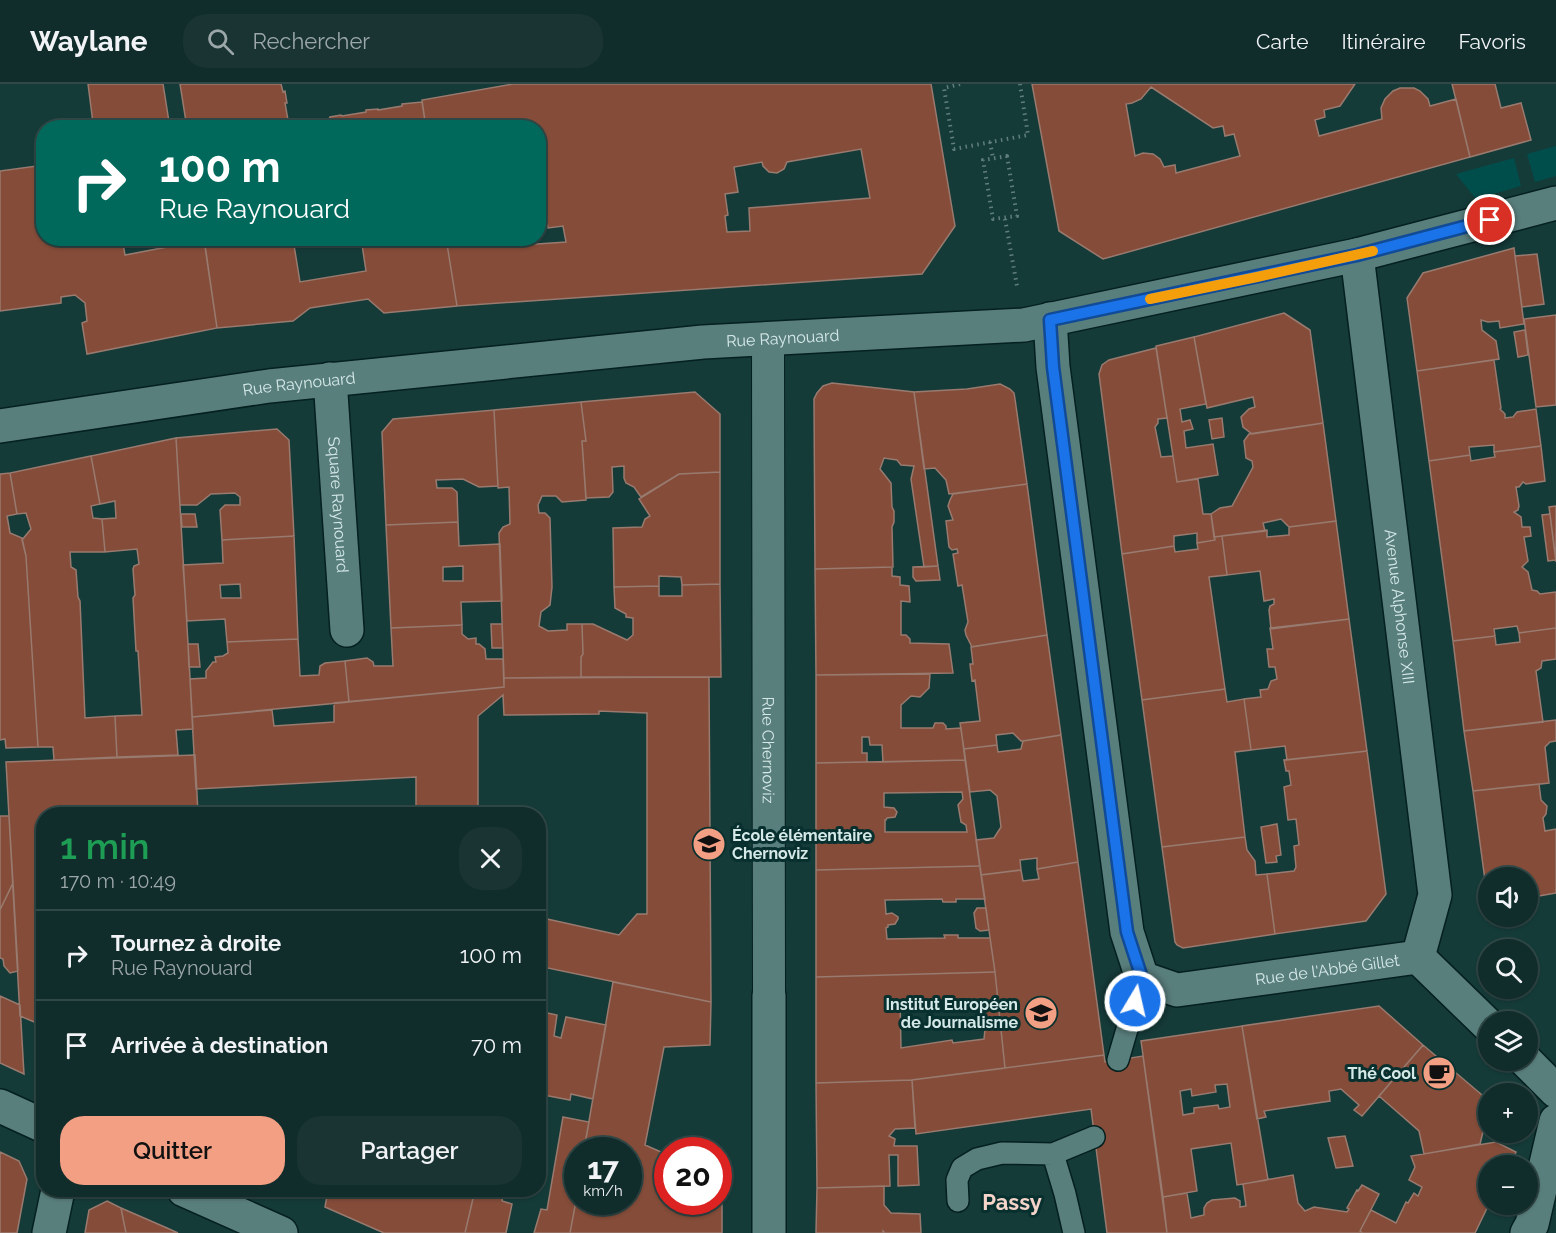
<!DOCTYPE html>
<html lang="fr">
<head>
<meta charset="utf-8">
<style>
  body { margin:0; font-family:Raleway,sans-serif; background:#193433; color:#f1f3f6; height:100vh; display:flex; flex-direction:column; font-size:22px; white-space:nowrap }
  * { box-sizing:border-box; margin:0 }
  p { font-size:20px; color:#9ca7a9 }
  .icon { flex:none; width:33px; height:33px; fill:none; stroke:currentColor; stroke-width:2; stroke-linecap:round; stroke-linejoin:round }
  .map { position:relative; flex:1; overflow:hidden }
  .sheet { position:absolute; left:36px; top:723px; width:510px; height:390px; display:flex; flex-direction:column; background:#102c2b; border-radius:24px; box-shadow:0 2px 4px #0004,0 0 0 2px #304847 }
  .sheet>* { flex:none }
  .banner { position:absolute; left:36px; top:36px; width:510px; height:126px; border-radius:24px; box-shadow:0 2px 4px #0004,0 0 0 2px #304847; background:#00695c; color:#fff; overflow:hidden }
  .fabs { position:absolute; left:1478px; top:783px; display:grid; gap:12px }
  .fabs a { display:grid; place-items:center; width:60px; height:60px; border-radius:50%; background:#102c2b; box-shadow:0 2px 4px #0004,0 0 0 2px #304847; font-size:30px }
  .speed { position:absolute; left:564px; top:1053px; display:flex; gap:12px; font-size:30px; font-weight:700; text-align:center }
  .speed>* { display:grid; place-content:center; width:78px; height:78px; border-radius:50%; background:#102c2b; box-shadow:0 2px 4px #0004,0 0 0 2px #304847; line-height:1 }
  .speed small { font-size:15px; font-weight:400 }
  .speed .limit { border:9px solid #d22; background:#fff; color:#111 }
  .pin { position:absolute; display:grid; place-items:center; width:51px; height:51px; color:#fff; margin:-26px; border:3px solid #fff; border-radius:50%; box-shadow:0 2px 6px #0007 }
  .me { position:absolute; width:66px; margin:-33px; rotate:9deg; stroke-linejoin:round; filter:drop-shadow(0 0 4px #0008) }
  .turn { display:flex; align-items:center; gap:21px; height:126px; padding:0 24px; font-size:27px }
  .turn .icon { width:78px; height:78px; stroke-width:2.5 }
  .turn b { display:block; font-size:42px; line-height:51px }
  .round { display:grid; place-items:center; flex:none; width:63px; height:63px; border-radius:24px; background:#193433 }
  .overview { display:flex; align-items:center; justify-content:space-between; height:102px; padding:0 24px }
  h1 { font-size:36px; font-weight:600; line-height:45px; color:#1e9e55 }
  .primary-button { display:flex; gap:12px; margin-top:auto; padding:12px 24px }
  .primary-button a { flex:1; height:69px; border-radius:24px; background:#f39f83; color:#111; font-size:24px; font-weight:600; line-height:69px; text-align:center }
  .primary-button a+a { background:#193433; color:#f1f3f6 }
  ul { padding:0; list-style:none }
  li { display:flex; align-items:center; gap:18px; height:90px; padding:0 24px; border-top:2px solid #304847 }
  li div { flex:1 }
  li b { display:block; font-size:22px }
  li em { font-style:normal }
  header { display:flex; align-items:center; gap:36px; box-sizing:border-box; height:84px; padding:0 30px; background:#102c2b; border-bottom:2px solid #304847 }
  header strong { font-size:28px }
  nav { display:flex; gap:33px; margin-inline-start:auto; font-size:21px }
  .search { width:420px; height:54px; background:#193433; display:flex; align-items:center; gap:15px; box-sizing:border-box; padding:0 21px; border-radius:24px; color:#9ca7a9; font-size:22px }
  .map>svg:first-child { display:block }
</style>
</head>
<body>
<header>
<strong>Waylane</strong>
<div class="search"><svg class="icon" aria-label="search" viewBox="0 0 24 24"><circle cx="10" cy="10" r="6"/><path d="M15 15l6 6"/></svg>Rechercher</div>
<nav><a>Carte</a><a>Itinéraire</a><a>Favoris</a></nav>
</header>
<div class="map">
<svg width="1556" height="1149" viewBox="0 0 1556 1149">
  <rect width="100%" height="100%" fill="#153b39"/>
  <path fill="#004e4c" d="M1556 62V92L1535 98 1527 70Z
    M1514 74 1521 102 1476 115 1456 90Z"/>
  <path fill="#844c39" stroke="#997a6f" stroke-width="1.5" fill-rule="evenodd" d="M88 0H163L170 44H90L93 39Z
    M180 0H281L283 8 285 7 287 19H285L289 42 329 35 330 33 341 31 342 32 366 28V26L378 25V26L402 22V20L422 18 426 44H187Z
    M513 0H931L955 142 922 190 457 222 446 154H465L467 163 498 161 500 157 515 155 518 159H523V161L566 158 563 142 548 144 543 116 538 117V44H426L422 16ZM861 65 870 114 749 124 750 147 727 148 725 132 728 131 725 110 738 108 734 83 762 78 763 82 769 88 777 89 784 85 787 78Z
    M1032 0H1355L1340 22 1324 26 1325 33 1315 36 1319 52 1382 35 1381 24 1385 15 1393 7 1400 4H1414L1420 7 1428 15 1430 22 1456 15 1470 73 1103 175 1059 147ZM1151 3 1213 44 1223 42 1225 52 1234 50 1240 72 1176 89 1175 81 1164 83 1160 75 1153 70 1143 69 1135 72 1126 20 1132 19 1141 15Z
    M1452 0H1495L1501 24 1521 19 1531 56 1470 73Z
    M44 81V154H122L125 171 204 156 217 244 87 270 82 239 87 237 85 219 75 211 61 213V219L0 227V87Z
    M204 154H298L293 155 300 198 366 187 361 154H446L457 222 384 229 368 215 310 224 293 237 217 244Z
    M1514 164 1524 240 1500 244 1499 237 1488 238 1481 236 1482 246 1496 257 1499 275 1417 287 1407 214 1423 189Z
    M1537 170 1544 220 1522 223 1515 172Z
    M1284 229 1310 246 1323 339 1252 350 1243 343 1241 333 1249 325 1255 323 1253 313 1207 324 1194 253Z
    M1556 231V321L1536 323 1524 235Z
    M1525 246 1528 271 1518 273 1514 248Z
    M1194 253 1206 320 1180 325 1182 338 1190 336 1193 345 1184 347 1186 364 1213 360 1218 391 1177 398 1156 262Z
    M1156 264 1167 334 1158 335V339L1155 343 1161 373 1173 372 1177 398 1198 395 1203 430H1211L1215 456 1197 459V449L1174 452V462L1122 470 1099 290 1102 281 1109 276Z
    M1494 276 1501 324 1500 325 1505 330V334L1513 333 1517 328 1536 325 1541 362 1494 368V361L1469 363 1470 371 1429 377 1417 287Z
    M832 299 914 308 938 482 924 483 911 395 914 382 901 381 897 376 884 374 880 385 891 399 892 423 894 427V438L892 443 893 483 815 485 814 315 817 309 823 302Z
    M1000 300 1010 305 1014 309 1015 315 1027 400 949 410 946 396 935 384 924 385 914 308 967 305Z
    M695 308 720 330V388L679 390 641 413 634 403 626 399 624 394V382L612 383 613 408 609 413 586 414 582 357H586L581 318Z
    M581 318 586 357H582L586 416 562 418 556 412H542L538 421 539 429H545L550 434 552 503 550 521 541 528 539 542 548 547 567 546V540H582L583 570 581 573V593L504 594 499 449 503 443 510 440 509 403 498 404 494 326Z
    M494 326 498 402 479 403 463 395 436 396 437 404H452L457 408 458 438 386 441 382 348 393 335Z
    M1222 334 1224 353 1212 355 1209 336Z
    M1323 339 1336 437 1289 443 1281 435 1263 439 1265 447 1214 453 1211 430 1220 424 1232 422 1253 383 1252 377 1246 374 1244 357 1249 350Z
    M277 345 289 356 294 452 222 456 220 426 225 421H240V413L235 409 211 410 197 421H180L176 354Z
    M176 354 193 645 176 646 178 671 117 673 115 632 142 631 138 567H136L133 514 135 511 133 485 134 482 139 480 137 465 105 468 102 435 116 434 115 417 100 420 91 372Z
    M1541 362 1545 397 1526 400 1523 398 1519 403H1516L1519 422 1518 426 1514 428 1521 433 1522 443H1530L1531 452 1524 453 1528 477 1522 483 1528 488 1532 506 1537 507 1540 510 1556 508V544L1519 549 1517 542 1494 545 1495 552 1453 557 1429 377 1470 371 1471 377 1495 373 1494 368Z
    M91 372 100 420 91 422 93 434 102 435 105 468H70L71 483 76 486 78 513 80 517 85 634 115 632 117 673 54 676 53 663H38L26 472 22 456 31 445 26 429 17 430 10 389Z
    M720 388V500L682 501 681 493 659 492V502L614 503 613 444 642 443 645 435 650 432 639 415 679 390Z
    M10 389 17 430 7 432 10 449 22 454 26 472 38 663 6 664 5 655 0 656V390Z
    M1027 400 1047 551 972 563 966 551 965 546 968 538 962 501 958 502 953 470 958 469 957 465 952 466 949 463 946 437 953 436 948 422 950 416 953 410Z
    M1556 422V478L1549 423Z
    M181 430H195L197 443H182Z
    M1550 430 1556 476 1548 477 1542 431Z
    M1336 437 1349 535 1271 545 1269 526 1270 522 1274 520V515L1264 517 1260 487 1227 491 1222 452 1267 446V453L1289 451V443Z
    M458 438 459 462 500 460 502 517 461 518 462 541 391 544 386 441ZM463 482V497H443V483Z
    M294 452 298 555 227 558 225 535 187 537 183 481 223 479 222 456ZM240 500 241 514H221L220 501Z
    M1222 452 1227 491 1209 493 1225 605 1142 616 1122 470 1174 462 1175 468 1198 465 1197 459 1215 456 1214 453Z
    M938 482 940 496 916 497 913 493V483Z
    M892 483V492L900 493V501L909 502 910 518 901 517V551H906L910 555V559L949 560 953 589 816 591 815 485Z
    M720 500 721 593H581V573L583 570 582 540H593L627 556 633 551V534L626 533V530L615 524 614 503 659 502V512H682V501Z
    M1349 535 1367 667 1287 676 1285 662 1251 666 1244 615 1261 613 1260 606 1268 605 1271 597 1277 595 1275 583H1269L1267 565H1273L1270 544Z
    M491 540H502L503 564H492Z
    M462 541V550L468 555 476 554V560H479L485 565 486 575H503L504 603 349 618 345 577 367 574 373 578 374 582H393L391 544Z
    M1556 544V575L1542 577 1541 584 1536 587 1543 638 1464 647 1453 557 1495 552 1496 561 1520 558 1519 549Z
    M1047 551 1061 651 1023 657H1021L1013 649 996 651 997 661 964 665 960 639 980 637 975 596 972 597 970 580H973L971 563Z
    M298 555 300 592 319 591 320 582 325 579 345 577 349 618 192 633 190 595 206 594V587L213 578H216L215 573 223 572 228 569 227 558Z
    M188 560H198L200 583H189Z
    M930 590 929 604 920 613 911 612 901 621V644H933L935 639H943L946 642V645L961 644 965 676 883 678 882 661H870L869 653H862V669H867V678L816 679V591Z
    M709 593 711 918 538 882V833L619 851 637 830H647V629L599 627V630L504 631 503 611 478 632V730H416V693L196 705 192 633 272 626 274 642 334 638V619L504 603V594Z
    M1225 605 1227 618 1244 615 1251 666 1235 668 1245 753 1162 763 1142 616Z
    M1556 636V657L1550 658 1545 663 1549 699 1473 707 1464 647Z
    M1061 651 1078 778 1037 785V774L1020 776 1021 786 981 791 976 756 994 754 1001 743 997 712 990 706 970 708 964 665 997 661 998 668 1021 665 1023 657Z
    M1367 667 1386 810 1366 837 1275 850 1267 790 1294 787 1296 783 1294 762 1299 761 1296 735 1288 736 1284 703 1291 701 1289 687H1286L1284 676Z
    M195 671 198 730H44V942L20 932 6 678Z
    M965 676 980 782 816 786V679ZM962 708 963 715 958 721 961 738 966 741 967 748H885V736H886L887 734 895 733 897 728 894 724 884 723V709Z
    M1539 700 1541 716 1547 722 1546 730 1543 734 1545 747 1556 745V809L1527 814V794H1488V798L1485 796 1473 707Z
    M0 732H9L13 799 0 826Z
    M1277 740 1281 771 1276 772 1277 778 1266 779 1261 743Z
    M1245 753 1247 766 1255 777 1256 791 1267 790 1275 850 1183 864 1177 861 1175 858 1162 763Z
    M1078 778 1104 971 1005 984 995 888 981 791 1021 786 1023 797 1039 795 1037 785Z
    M980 782 985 815H956V818H943L942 815 885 816 886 830 892 829 898 833V835L895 840 888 841V843L886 844 887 855 945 854 944 851H958V854H990L995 888 816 893V786Z
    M13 799 18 887 10 889 4 882 3 875 0 874V826Z
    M977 824H986L989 846 980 847 976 844 974 829Z
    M995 888 1005 984 912 996 816 999V893ZM900 916H905V918H949V916H977L984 927 980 937 985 945 984 955 953 959 952 956 901 964Z
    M613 898 711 918 710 961 664 963 645 1061 668 1071V1118H718V1095L722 1097V1149H570L578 1106V1118H628V1066H584Z
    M0 912 20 921 24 990 0 979Z
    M1379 922 1423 961 1362 1032 1354 1026 1359 1021 1341 1005 1329 1007 1330 1017 1264 1027 1266 1033 1257 1035 1242 942Z
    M538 927 557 931 554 952 561 954 566 933 606 941 593 1015 571 1010 570 1016 538 1010Z
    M1242 942 1268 1096 1237 1101 1231 1059 1191 1065 1197 1107 1163 1113 1141 957ZM1227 1000 1230 1023 1219 1025 1218 1021 1194 1024V1029L1183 1031 1180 1007 1191 1005 1192 1012 1216 1008 1215 1001Z
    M1423 961 1488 1016V1028L1480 1060 1424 1070 1419 1047 1379 1012Z
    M1104 971 1105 978 1143 972 1167 1149H1107L1091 1025 916 1050 912 996Z
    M912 996 915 1044 895 1045 889 1052 895 1055 894 1062H917L919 1101 898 1102V1071H889L890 1102 817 1104 816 999Z
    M563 1033 589 1038 584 1066H578V1106L570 1149H534L541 1125 547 1126Z
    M1345 1052 1353 1082 1336 1084 1328 1054Z
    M1496 1058 1516 1068 1509 1082H1488V1120H1489L1475 1149H1363L1360 1147 1371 1126 1396 1139 1406 1118 1408 1119 1414 1109 1418 1112 1422 1103 1409 1096 1415 1083 1411 1072Z
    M0 1068 19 1077 27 1095 17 1149H0Z
    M1293 1091 1298 1119 1305 1127 1314 1123 1347 1128 1349 1125 1347 1124 1357 1106 1358 1107 1362 1101 1379 1110 1360 1147 1363 1149H1167L1163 1113 1187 1109 1191 1134 1204 1131V1124L1207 1119 1212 1116 1235 1114 1240 1117V1123L1246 1122 1243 1100Z
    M884 1102V1121L891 1129 920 1130 921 1149H885L883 1147V1149H816L817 1104Z
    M328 1106H475L465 1149H384L325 1123Z
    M475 1106H504L502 1117 512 1120 506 1149H465Z
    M107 1117 121 1124 126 1149H85L89 1126Z
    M121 1124 167 1144 178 1149H126Z"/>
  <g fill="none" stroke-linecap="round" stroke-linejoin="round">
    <defs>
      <path id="service" d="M1118 976 1142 894
        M1053 1070 1065 1110 1074 1149
        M958 1117 957 1096 962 1084 977 1075 1002 1069 1053 1070 1094 1053"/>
      <g id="pedestrian">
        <path id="s1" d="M768 255 769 912"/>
      </g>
      <g id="minor">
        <path id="s2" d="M1357 171 1435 811 1418 873"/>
        <path id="s3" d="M1050 235 1053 283 1127 848 1142 894 1177 906 1418 873 1488 941"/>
        <path id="s4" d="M330 295 347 546"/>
        <path d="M769 912V1149"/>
        <path d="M1525 976 1556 1007"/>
        <path d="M49 1149 58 1106"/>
        <path d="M1527 1149 1532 1140 1556 1037"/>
      </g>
      <g id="tertiary">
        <path id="s5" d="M0 342 269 302 703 258 1024 241 1357 171 1556 119"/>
        <path d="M0 1022 44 1042"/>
        <path d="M184 1106 281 1149"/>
      </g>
    </defs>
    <use href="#service" stroke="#04201f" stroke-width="24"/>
    <use href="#pedestrian" stroke="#04201f" stroke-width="34"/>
    <use href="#minor" stroke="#04201f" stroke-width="36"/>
    <use href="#tertiary" stroke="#04201f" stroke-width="36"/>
    <path stroke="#5f7e7c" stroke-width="4" stroke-dasharray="1.5 4.5" stroke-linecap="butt" d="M960 0 944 4 954 65 1028 51 1020 0
      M990 58 993 74
      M1007 72 1017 132 993 135 983 76Z
      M1005 135 1017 202"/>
    <use href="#service" stroke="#597f7d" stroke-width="21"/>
    <use href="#pedestrian" stroke="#597f7d" stroke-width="32"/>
    <use href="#minor" stroke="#597f7d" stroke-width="33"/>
    <use href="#tertiary" stroke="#597f7d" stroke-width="33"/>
  </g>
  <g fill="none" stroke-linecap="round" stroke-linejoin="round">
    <defs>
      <path id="route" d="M1135 917 1142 894 1127 848 1053 283 1050 236 1357 171 1490 136"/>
    </defs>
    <use href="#route" stroke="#114b97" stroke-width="15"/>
    <use href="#route" stroke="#1a73e8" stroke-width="10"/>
    <path stroke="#f59e0b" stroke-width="10" d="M1150 215 1257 193 1373 167"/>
  </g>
  <defs>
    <symbol id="school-disc" viewBox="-11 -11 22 22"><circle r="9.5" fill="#f39f83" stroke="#08302f"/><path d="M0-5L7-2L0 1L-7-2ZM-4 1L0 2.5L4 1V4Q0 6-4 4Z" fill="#111"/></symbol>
    <symbol id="university-disc" viewBox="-11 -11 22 22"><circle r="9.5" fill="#f39f83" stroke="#08302f"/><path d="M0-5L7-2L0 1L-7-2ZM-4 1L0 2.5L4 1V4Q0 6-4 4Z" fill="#111"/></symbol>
    <symbol id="cafe-disc" viewBox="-11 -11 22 22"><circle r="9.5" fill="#f39f83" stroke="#08302f"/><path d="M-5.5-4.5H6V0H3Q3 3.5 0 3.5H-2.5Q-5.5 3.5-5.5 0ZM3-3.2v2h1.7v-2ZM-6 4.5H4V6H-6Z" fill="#111"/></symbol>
  </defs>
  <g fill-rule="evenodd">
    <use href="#school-disc" x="690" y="741" width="38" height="38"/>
    <use href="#university-disc" x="1022" y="910" width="38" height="38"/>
    <use href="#cafe-disc" x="1420" y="970" width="38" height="38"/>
  </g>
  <g text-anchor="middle" stroke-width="6" stroke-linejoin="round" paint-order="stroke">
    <g font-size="16" fill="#d5e9e8" stroke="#08302f">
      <text dy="6" stroke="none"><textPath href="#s5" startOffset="788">Rue Raynouard</textPath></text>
      <text dy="6" stroke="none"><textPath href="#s5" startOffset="302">Rue Raynouard</textPath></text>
      <text dy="6" stroke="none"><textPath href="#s4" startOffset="126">Square Raynouard</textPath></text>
      <text dy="6" stroke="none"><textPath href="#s2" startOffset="354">Avenue Alphonse XIII</textPath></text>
      <text dy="6" stroke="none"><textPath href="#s1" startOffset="411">Rue Chernoviz</textPath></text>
      <text dy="6" stroke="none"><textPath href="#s3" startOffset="855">Rue de l'Abbé Gillet</textPath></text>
    </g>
    <g font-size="16" font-weight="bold" fill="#d5e9e8" stroke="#08302f" text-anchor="end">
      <text x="732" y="757" text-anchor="start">École élémentaire<tspan x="732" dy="18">Chernoviz</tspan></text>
      <text x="1018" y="926">Institut Européen<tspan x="1018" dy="18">de Journalisme</tspan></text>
      <text x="1416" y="995">Thé Cool</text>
    </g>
    <g font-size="22" font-weight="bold" fill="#f5d4c9" stroke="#08302f">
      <text x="1012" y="1126">Passy</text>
    </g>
  </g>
</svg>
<div class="fabs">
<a><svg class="icon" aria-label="sound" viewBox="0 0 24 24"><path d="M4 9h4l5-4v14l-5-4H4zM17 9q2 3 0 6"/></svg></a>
<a><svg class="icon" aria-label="search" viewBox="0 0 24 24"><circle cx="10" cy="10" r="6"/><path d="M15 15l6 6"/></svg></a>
<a><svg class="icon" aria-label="layers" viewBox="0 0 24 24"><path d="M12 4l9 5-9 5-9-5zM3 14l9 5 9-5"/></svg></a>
<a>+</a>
<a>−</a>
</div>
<div class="speed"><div>17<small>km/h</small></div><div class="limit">20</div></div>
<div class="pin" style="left:1490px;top:136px;background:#d93025"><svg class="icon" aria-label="arrive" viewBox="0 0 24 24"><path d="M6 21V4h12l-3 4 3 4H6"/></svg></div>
<svg class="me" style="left:1135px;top:917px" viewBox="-20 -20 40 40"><circle r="17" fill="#1a73e8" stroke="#fff" stroke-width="3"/><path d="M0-11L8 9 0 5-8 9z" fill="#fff"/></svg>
<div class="banner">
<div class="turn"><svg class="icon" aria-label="right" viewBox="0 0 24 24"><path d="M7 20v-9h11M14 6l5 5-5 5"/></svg><div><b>100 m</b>Rue Raynouard</div></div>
</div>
<section class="sheet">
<div class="overview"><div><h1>1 min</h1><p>170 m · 10:49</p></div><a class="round"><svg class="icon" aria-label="close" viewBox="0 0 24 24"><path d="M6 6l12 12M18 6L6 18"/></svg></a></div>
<ul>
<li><svg class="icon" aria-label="right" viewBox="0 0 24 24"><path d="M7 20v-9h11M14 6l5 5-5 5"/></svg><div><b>Tournez à droite</b><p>Rue Raynouard</p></div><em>100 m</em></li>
<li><svg class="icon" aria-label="arrive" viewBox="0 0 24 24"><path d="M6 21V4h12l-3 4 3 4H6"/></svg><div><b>Arrivée à destination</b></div><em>70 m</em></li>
</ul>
<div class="primary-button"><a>Quitter</a><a>Partager</a></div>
</section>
</div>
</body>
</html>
